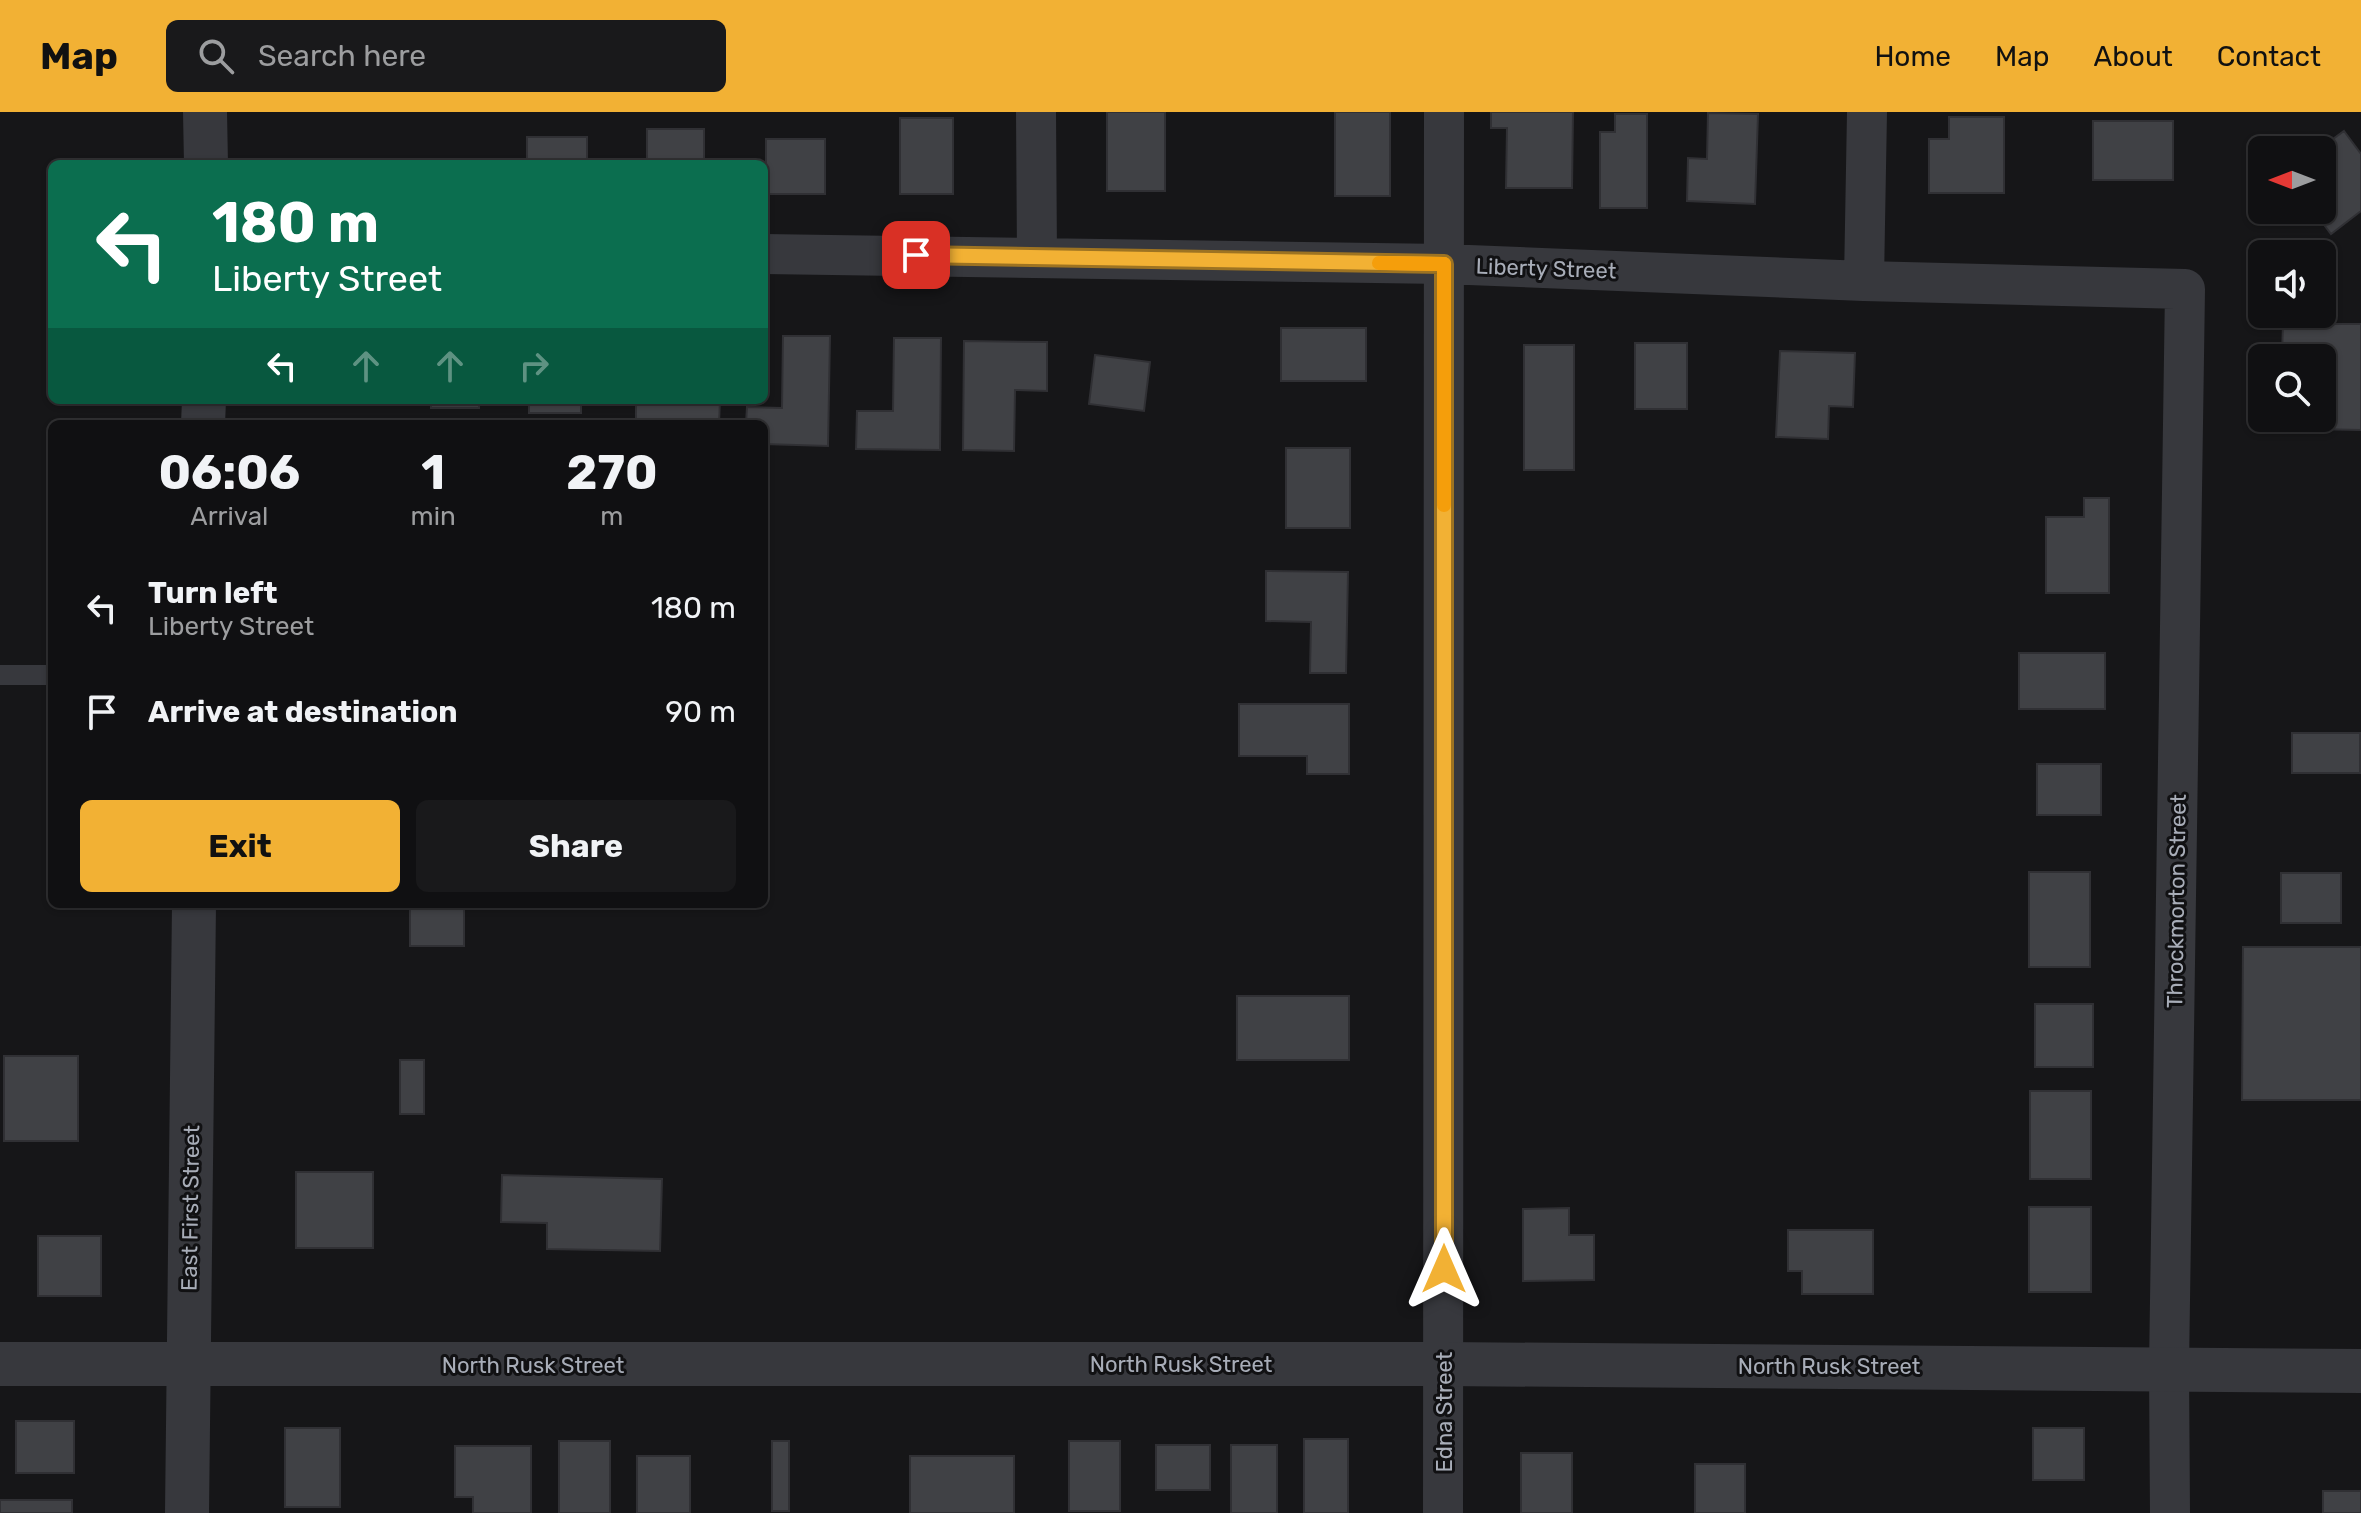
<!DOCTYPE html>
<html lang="en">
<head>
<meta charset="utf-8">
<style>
  body { margin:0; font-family:Rubik,sans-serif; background:#19191b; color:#f1f3f6; height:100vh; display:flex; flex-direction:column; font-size:30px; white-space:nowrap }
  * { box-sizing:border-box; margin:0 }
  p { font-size:26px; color:#9c9d9f }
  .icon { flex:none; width:44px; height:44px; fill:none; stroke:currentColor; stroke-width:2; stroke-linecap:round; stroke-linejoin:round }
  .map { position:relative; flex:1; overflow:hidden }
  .side { position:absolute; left:48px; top:308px; width:720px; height:488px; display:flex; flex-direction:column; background:#101012; border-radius:12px; box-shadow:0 2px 6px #0004,0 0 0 2px #303032 }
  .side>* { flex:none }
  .top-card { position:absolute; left:48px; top:48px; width:720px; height:244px; border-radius:12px; box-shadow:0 2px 6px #0004,0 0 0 2px #303032; background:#0b6e4f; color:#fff; overflow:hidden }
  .needle { width:52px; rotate:270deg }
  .fabs { position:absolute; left:2248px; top:24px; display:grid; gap:16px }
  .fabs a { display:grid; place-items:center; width:88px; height:88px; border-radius:12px; background:#101012; box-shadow:0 2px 6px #0004,0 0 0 2px #303032; font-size:40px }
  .pin { position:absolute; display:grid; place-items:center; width:68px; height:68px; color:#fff; margin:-34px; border-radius:16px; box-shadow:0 4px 12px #0006 }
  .me { position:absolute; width:88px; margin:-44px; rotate:0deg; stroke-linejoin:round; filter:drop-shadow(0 0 6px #0008) }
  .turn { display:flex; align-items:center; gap:28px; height:168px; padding:0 32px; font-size:36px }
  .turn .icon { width:104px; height:104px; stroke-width:2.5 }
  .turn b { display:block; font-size:56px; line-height:68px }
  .lanes { display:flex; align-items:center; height:76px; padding:0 32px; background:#0003; justify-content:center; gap:40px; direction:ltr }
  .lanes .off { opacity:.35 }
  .eta { display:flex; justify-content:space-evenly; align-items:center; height:136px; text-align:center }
  .eta b { font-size:48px; font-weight:700; line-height:56px }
  .cta { display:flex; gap:16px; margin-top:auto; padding:16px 32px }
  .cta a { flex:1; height:92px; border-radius:12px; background:#f2b134; color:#111; font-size:32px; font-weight:700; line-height:92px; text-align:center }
  .cta a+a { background:#19191b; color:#f1f3f6 }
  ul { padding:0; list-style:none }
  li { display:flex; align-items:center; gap:24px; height:104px; padding:0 32px }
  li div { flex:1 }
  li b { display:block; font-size:30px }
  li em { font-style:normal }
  header { display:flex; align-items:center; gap:48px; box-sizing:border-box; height:112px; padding:0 40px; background:#f2b134; color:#111 }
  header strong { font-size:38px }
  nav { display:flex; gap:44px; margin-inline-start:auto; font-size:28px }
  .search { width:560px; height:72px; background:#19191b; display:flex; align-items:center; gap:20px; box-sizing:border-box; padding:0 28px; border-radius:12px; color:#9c9d9f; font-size:30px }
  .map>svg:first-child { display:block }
</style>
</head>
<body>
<header>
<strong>Map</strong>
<div class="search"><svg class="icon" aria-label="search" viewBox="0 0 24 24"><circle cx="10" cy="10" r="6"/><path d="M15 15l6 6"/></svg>Search here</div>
<nav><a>Home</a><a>Map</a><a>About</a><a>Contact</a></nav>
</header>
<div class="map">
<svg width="2361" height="1401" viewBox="0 0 2361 1401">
  <rect width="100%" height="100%" fill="#161618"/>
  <path fill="#404145" stroke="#303034" stroke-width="2" d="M1107 0H1165V79H1107Z
    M1335 0H1390V84H1335Z
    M1491 0H1573L1572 76H1506L1507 16H1491Z
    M1708 1 1758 2 1755 92 1687 89 1688 46 1707 47Z
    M1615 2H1647V96H1600V20H1615Z
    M1949 5H2004V81H1929V27H1949Z
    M900 6H953V82H900Z
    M2093 9H2173V68H2093Z
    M647 17H704V52H647Z
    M2344 19 2361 42V99L2331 122 2313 98H2322V38H2318Z
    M527 25H587V52H527Z
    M766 27H825V82H766Z
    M2283 212H2361V318L2313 317V306H2322V246H2314V243H2282Z
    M1281 216H1366V269H1281Z
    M783 224H830L828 334 764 332V312H746L747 295 782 296Z
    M894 226H941L940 338 856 337 857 299H893Z
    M964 229 1047 230V279L1015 278 1014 339 963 338Z
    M1635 231H1687V297H1635Z
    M1524 233H1574V358H1524Z
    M1780 239 1855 241 1853 295 1829 294 1828 327 1776 325Z
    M1095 243 1150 250 1144 299 1089 292Z
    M431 288H479V296H431Z
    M529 288H581V301H529Z
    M672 288H720L719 312H636V291H672Z
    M433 308 466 311V312H433Z
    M1286 336H1350V416H1286Z
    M2084 386H2109V481H2046V405H2084Z
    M1266 459 1348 460 1346 561H1310L1311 510 1266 509Z
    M2019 541H2105V597H2019Z
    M1239 592H1349V662H1307V644H1239Z
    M2292 621H2360V661H2292Z
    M2037 652H2101V703H2037Z
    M2029 760H2090V855H2029Z
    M2281 761H2341V811H2281Z
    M410 792H464V834H410Z
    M2243 835H2361V988H2242Z
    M1237 884H1349V948H1237Z
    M2035 892H2093V955H2035Z
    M4 944H78V1029H4Z
    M400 948H424V1002H400Z
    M2030 979H2091V1067H2030Z
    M296 1060H373V1136H296Z
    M502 1063 662 1067 660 1139 547 1137V1111L501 1110Z
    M2029 1095H2091V1180H2029Z
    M1569 1096V1123H1594V1168L1523 1169V1097Z
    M1788 1118H1873V1182H1802V1159H1788Z
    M38 1124H101V1184H38Z
    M16 1309H74V1361H16Z
    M285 1316H340V1395H285Z
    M2033 1316H2084V1368H2033Z
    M1304 1327H1348V1401H1304Z
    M559 1329H610V1401H559Z
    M772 1329H789V1399H772Z
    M1069 1329H1120V1399H1069Z
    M1156 1333H1210V1378H1156Z
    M1231 1333H1277V1401H1231Z
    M455 1334H531V1401H473V1385H455Z
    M1521 1341H1572V1401H1521Z
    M637 1344H690V1401H637Z
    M910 1344H1014V1401H910Z
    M1695 1352H1745V1401H1695Z
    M2323 1379H2361V1401H2323Z
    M0 1388H72V1401H0Z"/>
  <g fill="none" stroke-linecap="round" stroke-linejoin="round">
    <path stroke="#37383d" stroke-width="20" d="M0 563H52"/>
    <path stroke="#37383d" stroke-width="40" d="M1036 0 1037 144
      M764 142 1444 152 1864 169 2185 177 2169 1256 2170 1401
      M1864 169 1867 0
      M1443 1401 1444 0"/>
    <path stroke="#37383d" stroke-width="44" d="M205 0 206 52
      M203 312 204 288
      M0 1252H1444L2361 1259
      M187 1401 194 792"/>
  </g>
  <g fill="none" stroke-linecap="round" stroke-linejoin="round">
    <defs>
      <path id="route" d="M916 143 1444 152V1157"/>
    </defs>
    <use href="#route" stroke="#9d7322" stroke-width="20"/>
    <use href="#route" stroke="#f2b134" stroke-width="14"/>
    <path stroke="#f59e0b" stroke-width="14" d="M1379 151 1444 152V393"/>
  </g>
  <g text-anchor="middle" stroke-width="6" stroke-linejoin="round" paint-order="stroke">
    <g font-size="22" fill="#a8adb8" stroke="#111113">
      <text transform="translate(1546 156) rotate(2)" y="8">Liberty Street</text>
      <text transform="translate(2176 789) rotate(-89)" y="8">Throckmorton Street</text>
      <text transform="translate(190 1096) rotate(-89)" y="8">East First Street</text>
      <text x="1181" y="1260">North Rusk Street</text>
      <text x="533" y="1261">North Rusk Street</text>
      <text x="1829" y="1262">North Rusk Street</text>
      <text transform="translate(1444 1300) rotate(-90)" y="8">Edna Street</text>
    </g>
  </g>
</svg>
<div class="fabs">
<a><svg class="needle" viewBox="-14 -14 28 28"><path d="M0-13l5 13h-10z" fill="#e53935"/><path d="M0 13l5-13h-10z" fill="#9c9d9f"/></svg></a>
<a><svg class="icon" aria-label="sound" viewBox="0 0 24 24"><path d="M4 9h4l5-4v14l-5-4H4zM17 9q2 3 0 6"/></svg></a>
<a><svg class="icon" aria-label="search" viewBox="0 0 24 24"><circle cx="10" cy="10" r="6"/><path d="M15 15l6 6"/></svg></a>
</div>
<div class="pin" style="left:916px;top:143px;background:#d93025"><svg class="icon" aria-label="arrive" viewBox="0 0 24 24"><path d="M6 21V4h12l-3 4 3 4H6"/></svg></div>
<svg class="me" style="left:1444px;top:1157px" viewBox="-20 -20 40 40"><path d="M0-17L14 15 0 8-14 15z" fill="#f2b134" stroke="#fff" stroke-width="4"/></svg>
<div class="top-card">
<div class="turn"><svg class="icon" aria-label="left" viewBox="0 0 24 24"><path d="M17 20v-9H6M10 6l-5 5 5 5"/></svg><div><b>180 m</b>Liberty Street</div></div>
<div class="lanes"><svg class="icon" aria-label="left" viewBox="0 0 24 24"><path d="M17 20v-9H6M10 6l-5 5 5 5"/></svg><svg class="icon off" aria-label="ahead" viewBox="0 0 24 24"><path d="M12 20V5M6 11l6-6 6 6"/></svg><svg class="icon off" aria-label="ahead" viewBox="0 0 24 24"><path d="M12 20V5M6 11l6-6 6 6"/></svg><svg class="icon off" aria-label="right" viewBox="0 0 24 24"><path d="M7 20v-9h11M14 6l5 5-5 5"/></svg></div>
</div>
<section class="side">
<div class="eta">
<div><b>06:06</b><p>Arrival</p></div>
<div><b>1</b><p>min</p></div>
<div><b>270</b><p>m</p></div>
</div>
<ul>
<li><svg class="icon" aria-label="left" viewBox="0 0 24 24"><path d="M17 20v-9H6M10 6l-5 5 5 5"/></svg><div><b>Turn left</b><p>Liberty Street</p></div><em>180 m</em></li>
<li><svg class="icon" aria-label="arrive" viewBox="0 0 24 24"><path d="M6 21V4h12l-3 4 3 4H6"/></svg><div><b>Arrive at destination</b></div><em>90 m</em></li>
</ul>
<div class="cta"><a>Exit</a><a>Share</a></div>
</section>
</div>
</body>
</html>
